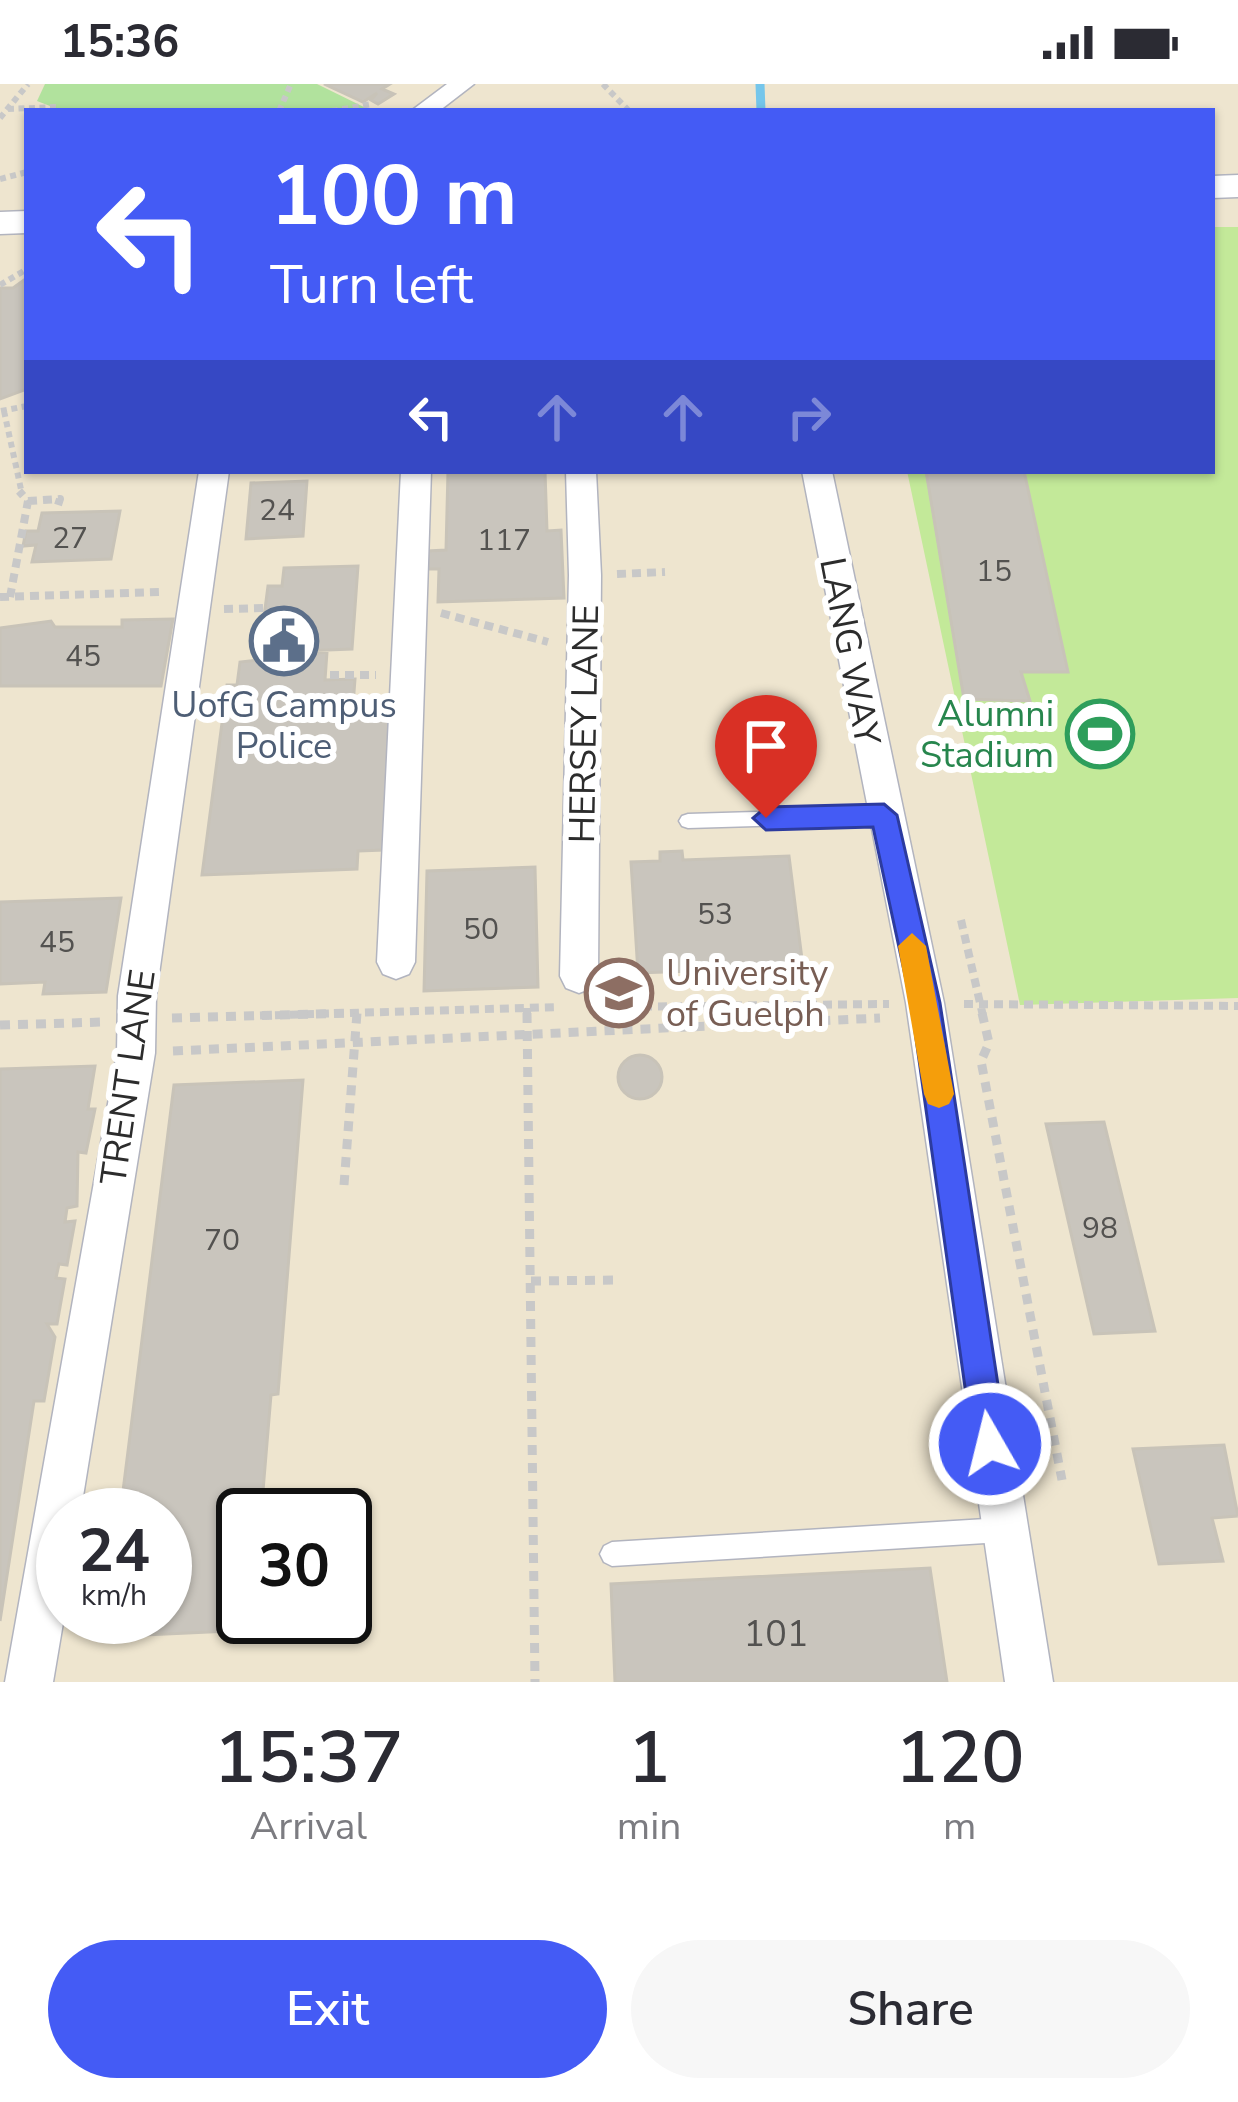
<!DOCTYPE html>
<html lang="en">
<head>
<meta charset="utf-8">
<style>
  body { margin:0; font-family:"Nunito Sans",sans-serif; background:#f7f7f7; color:#2b2b33; height:100vh; display:flex; flex-direction:column; font-size:45px; white-space:nowrap }
  * { box-sizing:border-box; margin:0 }
  p { font-size:39px; color:#7c7c81 }
  .icon { flex:none; width:66px; height:66px; fill:none; stroke:currentColor; stroke-width:2; stroke-linecap:round; stroke-linejoin:round }
  .map { position:relative; height:1598px; overflow:hidden }
  .side { display:flex; flex-direction:column; background:#fff; flex:1 }
  .side>* { flex:none }
  .banner { position:absolute; left:24px; top:24px; width:1191px; height:366px; border-radius:0px; box-shadow:0 3px 9px #0004; background:#445bf5; color:#fff; overflow:hidden }
  .speed { position:absolute; left:36px; top:1404px; display:flex; gap:24px; font-size:60px; font-weight:700; text-align:center }
  .speed>* { display:grid; place-content:center; width:156px; height:156px; border-radius:50%; background:#fff; box-shadow:0 3px 9px #0004; line-height:1 }
  .speed small { font-size:30px; font-weight:400 }
  .speed .limit { border:6px solid #111; border-radius:18px; background:#fff; color:#111 }
  .pin { position:absolute; display:grid; place-items:center; width:102px; height:102px; color:#fff; margin:-123px -51px; border-radius:50% 50% 50% 0; rotate:-45deg; box-shadow:0 0 12px #0007 }
  .pin .icon { rotate:45deg }
  .me { position:absolute; width:132px; margin:-66px; rotate:352deg; stroke-linejoin:round; filter:drop-shadow(0 0 9px #0008) }
  .turn { display:flex; align-items:center; gap:42px; height:252px; padding:0 48px; font-size:54px }
  .turn .icon { width:156px; height:156px; stroke-width:2.5 }
  .turn b { display:block; font-size:84px; line-height:102px }
  .lanes { display:flex; align-items:center; height:114px; padding:0 48px; background:#0003; justify-content:center; gap:60px; direction:ltr }
  .lanes .off { opacity:.35 }
  .eta { display:flex; justify-content:space-evenly; align-items:center; height:204px; text-align:center }
  .eta b { font-size:72px; font-weight:600; line-height:84px }
  .primary-button { display:flex; gap:24px; margin-top:auto; padding:24px 48px }
  .primary-button a { flex:1; height:138px; border-radius:72px; background:#445bf5; color:#fff; font-size:48px; font-weight:600; line-height:138px; text-align:center }
  .primary-button a+a { background:#f7f7f7; color:#2b2b33 }
  .status { display:flex; justify-content:space-between; align-items:center; height:84px; padding:0 60px; background:#fff; direction:ltr }
  .status svg { height:33px; fill:currentColor }
  .map>svg:first-child { display:block }
</style>
</head>
<body>
<div class="status"><b>15:36</b><svg viewBox="0 0 49 12"><path d="M0 12V9h3v3zM5 12V6h3v6zM10 12V3h3v9zM15 12V0h3v12zM26 1h20v11H26zM47 4h2v5h-2z"/></svg></div>
<div class="map">
<svg width="1238" height="1598" viewBox="0 0 1238 1598">
  <rect width="100%" height="100%" fill="#ede7df"/>
  <path fill="#eee5cf" fill-rule="evenodd" d="M0 0H1238V1598H0ZM27 27H1212V387H27ZM63 1431H165V1533H63ZM243 1431H345V1533H243Z"/>
  <path fill="#b1e29d" d="M45 0H317L372 27H63L37 17Z"/>
  <path fill="#c3e999" d="M1212 143H1238V914L1020 921 907 387H1212Z"/>
  <g fill="none" stroke-linecap="round" stroke-linejoin="round">
    <path stroke="#75c6eb" stroke-width="9" d="M760 0 761 27"/>
  </g>
  <path fill="#c9c5bd" stroke="#c8c3b8" stroke-width="3" d="M324 0H390L382 5 394 10 378 20 371 16 377 9 363 18Z
    M27 194V305L0 315V204H13Z
    M448 387H545L547 447 561 446 564 514 438 518 439 485H428V467L446 466Z
    M926 387H1024L1068 588H1021L1030 617 964 615Z
    M307 397 303 452 246 455 251 399Z
    M120 427 111 475 32 478 36 461 23 462 26 447H38L42 429Z
    M358 482 352 565 276 568 278 548H262L268 502H282L284 484Z
    M173 535 161 602H0V544L51 537 55 543H122V536Z
    M327 568 325 596 355 595 352 634 391 633 384 766 358 767 357 785 202 791 227 601H237L240 578Z
    M682 767 683 776 789 772 803 883 638 889 631 778 660 777V768Z
    M535 783 538 903 424 907 427 787Z
    M121 814 106 908 43 910 45 898 0 900V818Z
    M618 993a22 22 0 1 1 44 0a22 22 0 1 1-44 0Z
    M95 982 88 1025H95L86 1069 78 1068 77 1122 67 1124 65 1138 75 1137 67 1181 59 1180 56 1194 65 1195 57 1240H47L55 1253 44 1317H34L0 1537V985Z
    M303 996 278 1310 271 1311 261 1431H243V1533H253L251 1546 103 1553 106 1533H165V1431H120L174 1001Z
    M1104 1038 1155 1247 1094 1250 1046 1040Z
    M1224 1361 1238 1432 1212 1434 1223 1477 1159 1480 1133 1365Z
    M930 1484 947 1598H615L611 1500Z"/>
  <g fill="none" stroke-linecap="round" stroke-linejoin="round">
    <defs>
      <path id="service" d="M884 724 890 726 893 731 890 736 884 738 688 744 682 742 679 737 682 732 688 730Z
        M1002 1434 1010 1438 1014 1446 1010 1454 1002 1458 612 1482 604 1478 600 1470 604 1462 612 1458Z"/>
      <path id="minor" d="M447 0H474L439 27H411Z
        M199 387H229L156 912 155 969 80 1431H63L64 1533 53 1598H5L117 969 118 912Z
        M401 387H431L415 878 409 890 396 895 383 890 377 878Z
        M566 387H596L601 491 598 892 592 904 579 909 566 904 560 892 569 491Z
        M802 387H832L944 919 1053 1598H1005L906 919Z"/>
      <path id="secondary" d="M1238 91V113L1212 114V92Z
        M27 127V149L0 150V128Z"/>
    </defs>
    <use href="#service" stroke="#b2b4bf" stroke-width="3"/>
    <use href="#minor" stroke="#b2b4bf" stroke-width="3"/>
    <use href="#secondary" stroke="#b2b4bf" stroke-width="3"/>
    <path stroke="#c8c8c8" stroke-width="6" stroke-dasharray="6 4.5" stroke-linecap="butt" d="M603 0 629 27
      M8 25 57 23
      M279 27 291 0
      M332 27 372 20
      M0 34 28 0
      M0 95 27 88
      M0 201 27 185
      M1 327 27 322
      M4 327 22 410"/>
    <path stroke="#c8c8c8" stroke-width="8" stroke-dasharray="9 6" stroke-linecap="butt" d="M28 417 60 415 58 421
      M617 490 665 488
      M0 513 160 508
      M10 513 28 417 19 407
      M224 525 265 524
      M441 529 548 558
      M330 591H376
      M961 836 983 932
      M964 920 1238 922
      M598 923 889 920
      M527 924V932
      M245 932 559 923"/>
    <path stroke="#c8c8c8" stroke-width="9" stroke-dasharray="10 8" stroke-linecap="butt" d="M527 929 535 1598
      M982 929 989 959 981 977 1062 1396
      M172 934 351 929
      M0 941 103 938
      M173 967 880 934
      M344 1101 357 929
      M531 1197 619 1196"/>
    <use href="#service" fill="#fff" fill-rule="evenodd"/>
    <use href="#minor" fill="#fff" fill-rule="evenodd"/>
    <use href="#secondary" fill="#fff" fill-rule="evenodd"/>
  </g>
  <path fill="#445bf5" stroke="#2c3b9f" stroke-width="3" d="M884 720 897 731 940 919 1007 1360 1002 1373 990 1378 978 1373 973 1360 911 919 873 743 766 746 753 734 766 723Z"/>
  <path fill="#f59e0b" d="M912 849 926 862 954 1010 949 1020 939 1024 928 1020 924 1010 898 862Z"/>
  <defs>
    <symbol id="civic-ring" viewBox="-11 -11 22 22"><circle r="9.5" fill="#fff" stroke="#5c6f8a" stroke-width="1.5"/><path d="M-.6-6.5H3V-4.5H.6V-3L4-1V1h2V6H-6V1h2V-1L-.6-3ZM-1.2 2.5V6h2.4V2.5Z" fill="#5c6f8a"/></symbol>
    <symbol id="stadium-ring" viewBox="-11 -11 22 22"><circle r="9.5" fill="#fff" stroke="#2e9e5b" stroke-width="1.5"/><path d="M0-5a6.5 5 0 1 0 0 10a6.5 5 0 1 0 0-10ZM-3.5-1.8h7v3.6h-7Z" fill="#2e9e5b"/></symbol>
    <symbol id="university-ring" viewBox="-11 -11 22 22"><circle r="9.5" fill="#fff" stroke="#8d6e63" stroke-width="1.5"/><path d="M0-5L7-2L0 1L-7-2ZM-4 1L0 2.5L4 1V4Q0 6-4 4Z" fill="#8d6e63"/></symbol>
  </defs>
  <g fill-rule="evenodd">
    <use href="#civic-ring" x="246" y="519" width="76" height="76"/>
    <use href="#stadium-ring" x="1062" y="612" width="76" height="76"/>
    <use href="#university-ring" x="581" y="871" width="76" height="76"/>
  </g>
  <g text-anchor="middle" stroke-width="12" stroke-linejoin="round" paint-order="stroke">
    <g font-size="30" fill="#535250">
      <text x="277" y="436">24</text>
      <text x="70" y="464">27</text>
      <text x="504" y="466">117</text>
      <text x="994" y="497">15</text>
      <text x="83" y="582">45</text>
      <text x="715" y="840">53</text>
      <text x="481" y="855">50</text>
      <text x="57" y="868">45</text>
      <text x="1100" y="1154">98</text>
      <text x="222" y="1166">70</text>
    </g>
    <g font-size="36" fill="#2c2c2c" stroke="#fff">
      <text transform="translate(851 567) rotate(79)" y="13">LANG WAY</text>
      <text transform="translate(583 640) rotate(-89)" y="13">HERSEY LANE</text>
      <text transform="translate(127 993) rotate(-82)" y="13">TRENT LANE</text>
    </g>
    <g font-size="36" fill="#4e5e75" stroke="#fff">
      <text x="284" y="633">UofG Campus<tspan x="284" dy="41">Police</tspan></text>
    </g>
    <g font-size="36" fill="#27864d" stroke="#fff" text-anchor="end">
      <text x="1054" y="642">Alumni<tspan x="1054" dy="41">Stadium</tspan></text>
    </g>
    <g font-size="36" fill="#785e54" stroke="#fff" text-anchor="start">
      <text x="666" y="901">University<tspan x="666" dy="41">of Guelph</tspan></text>
    </g>
    <g font-size="36" fill="#535250">
      <text x="776" y="1562">101</text>
    </g>
  </g>
</svg>
<div class="speed"><div>24<small>km/h</small></div><div class="limit">30</div></div>
<div class="pin" style="left:766px;top:734px;background:#d93025"><svg class="icon" aria-label="arrive" viewBox="0 0 24 24"><path d="M6 21V4h12l-3 4 3 4H6"/></svg></div>
<svg class="me" style="left:990px;top:1360px" viewBox="-20 -20 40 40"><circle r="17" fill="#445bf5" stroke="#fff" stroke-width="3"/><path d="M0-11L8 9 0 5-8 9z" fill="#fff"/></svg>
<div class="banner">
<div class="turn"><svg class="icon" aria-label="left" viewBox="0 0 24 24"><path d="M17 20v-9H6M10 6l-5 5 5 5"/></svg><div><b>100 m</b>Turn left</div></div>
<div class="lanes"><svg class="icon" aria-label="left" viewBox="0 0 24 24"><path d="M17 20v-9H6M10 6l-5 5 5 5"/></svg><svg class="icon off" aria-label="ahead" viewBox="0 0 24 24"><path d="M12 20V5M6 11l6-6 6 6"/></svg><svg class="icon off" aria-label="ahead" viewBox="0 0 24 24"><path d="M12 20V5M6 11l6-6 6 6"/></svg><svg class="icon off" aria-label="right" viewBox="0 0 24 24"><path d="M7 20v-9h11M14 6l5 5-5 5"/></svg></div>
</div>
</div>
<section class="side">
<div class="eta">
<div><b>15:37</b><p>Arrival</p></div>
<div><b>1</b><p>min</p></div>
<div><b>120</b><p>m</p></div>
</div>
<div class="primary-button"><a>Exit</a><a>Share</a></div>
</section>
</body>
</html>
